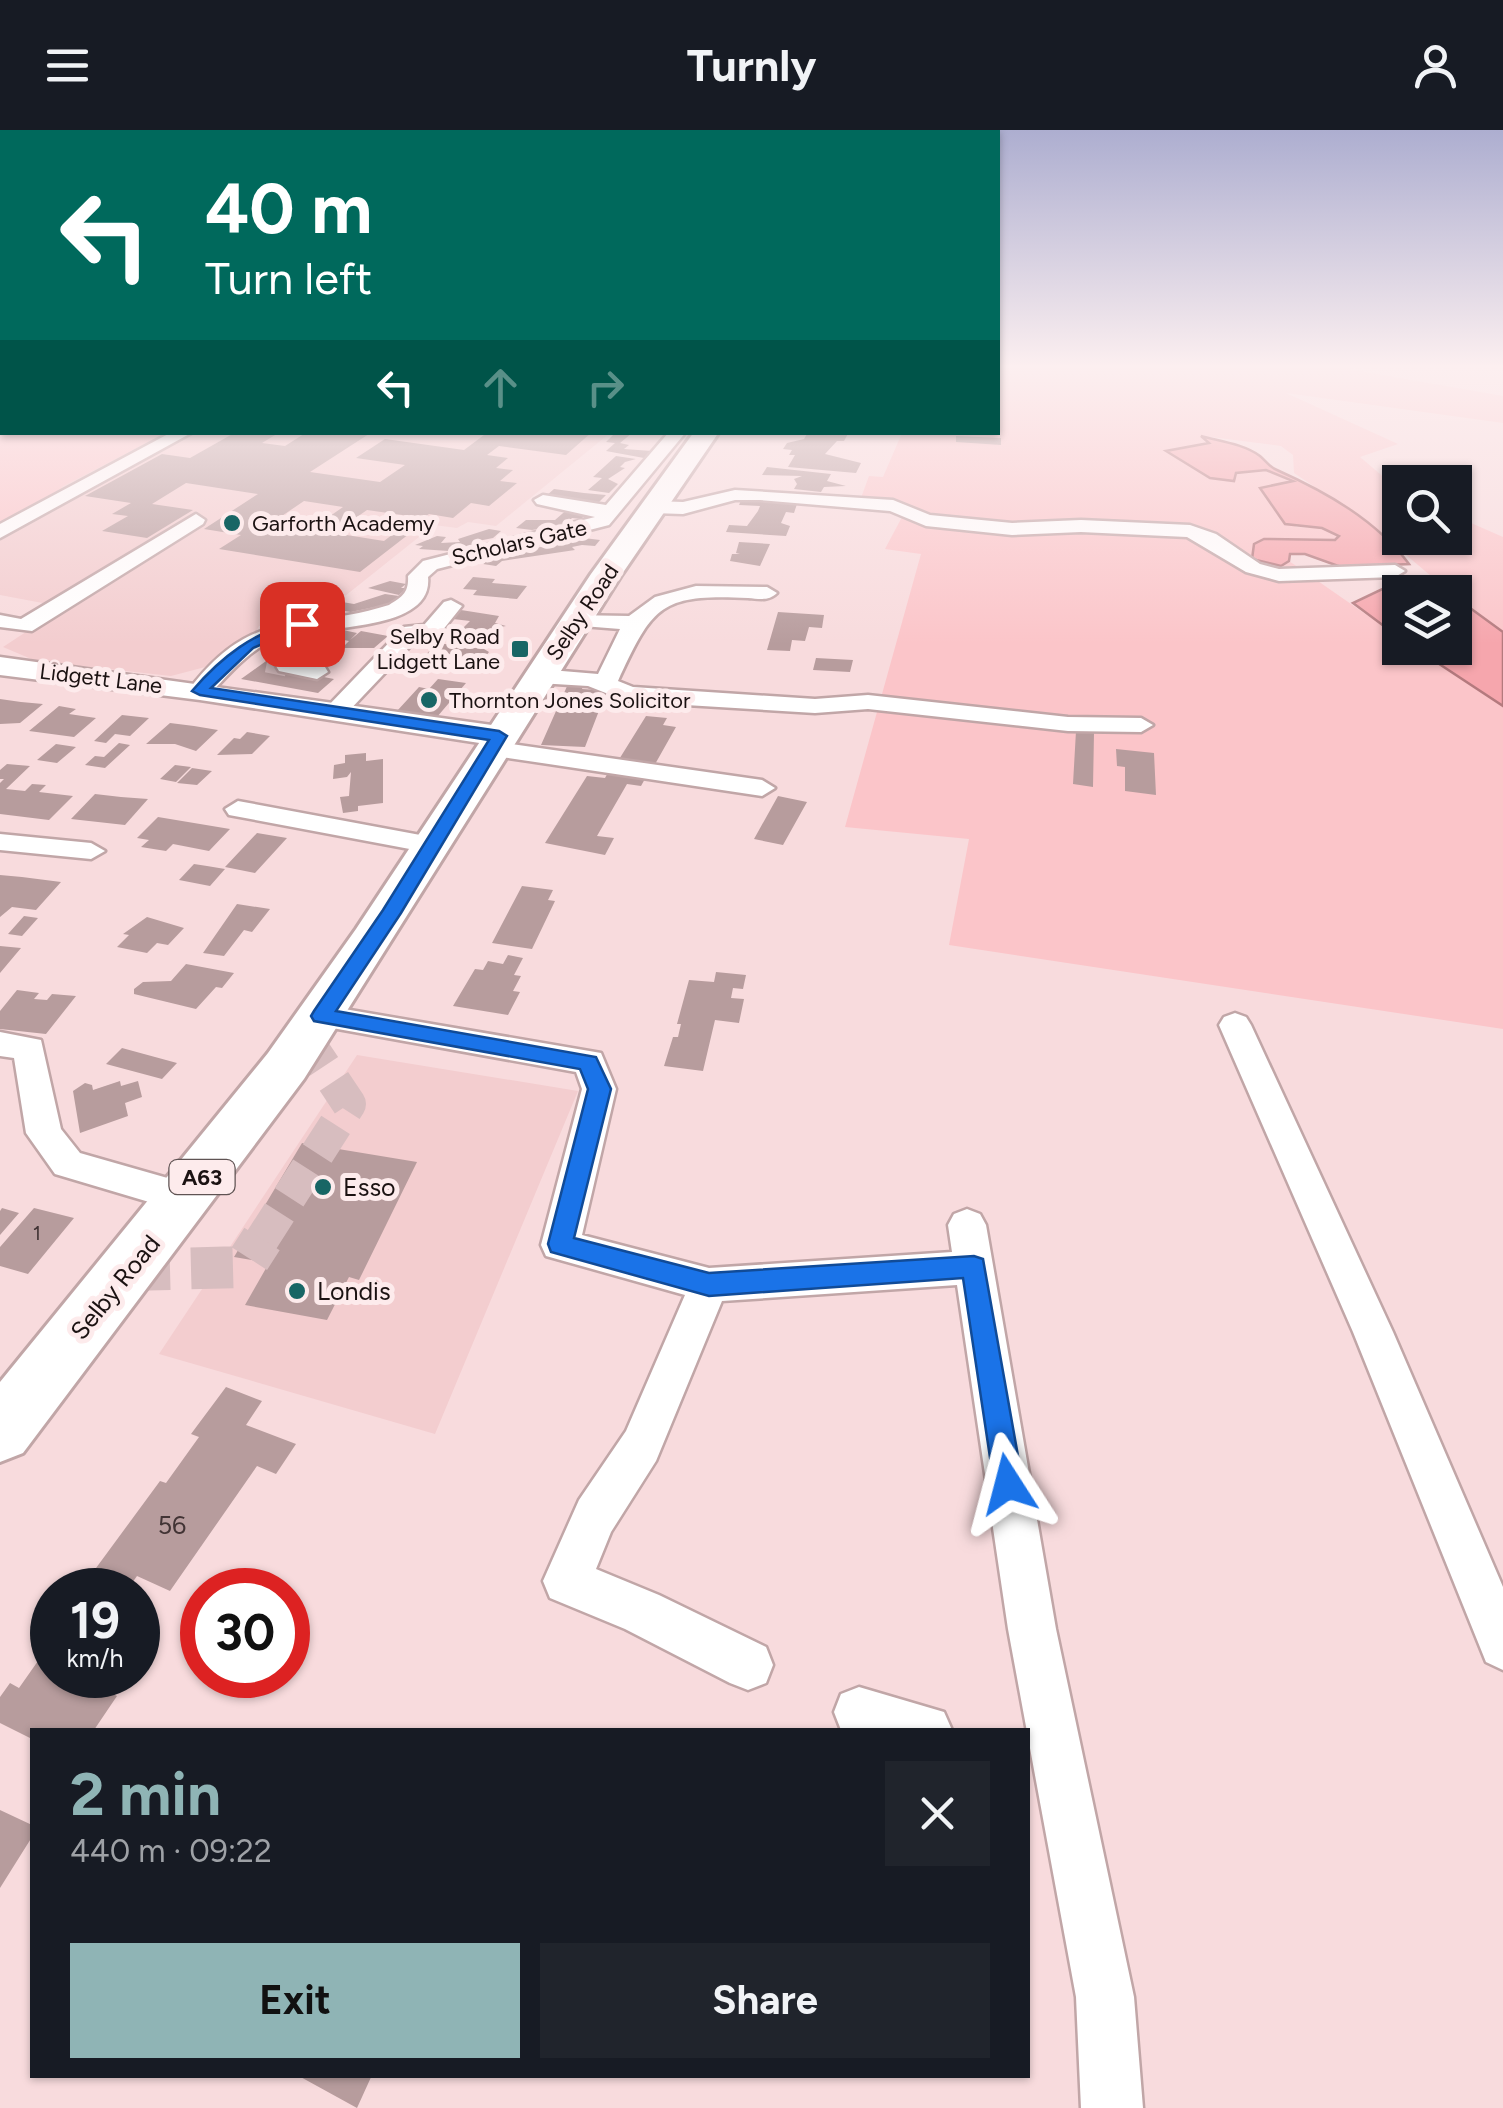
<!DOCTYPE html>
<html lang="en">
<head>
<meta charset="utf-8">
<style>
  body { margin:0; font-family:Figtree,sans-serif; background:#20242c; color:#f1f3f6; height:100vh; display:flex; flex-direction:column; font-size:38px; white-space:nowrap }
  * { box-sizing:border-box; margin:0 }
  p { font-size:32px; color:#9ea1a6 }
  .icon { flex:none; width:55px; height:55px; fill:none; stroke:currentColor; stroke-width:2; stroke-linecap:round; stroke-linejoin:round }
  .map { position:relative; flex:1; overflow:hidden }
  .drawer { position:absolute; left:30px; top:1598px; width:1000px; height:350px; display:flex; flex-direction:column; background:#171b24; border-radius:0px; box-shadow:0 2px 8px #0004 }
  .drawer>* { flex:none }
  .guide { position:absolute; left:0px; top:0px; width:1000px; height:305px; box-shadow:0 2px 8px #0004; background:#00695c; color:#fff; overflow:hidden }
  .tools { position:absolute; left:1382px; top:335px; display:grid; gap:20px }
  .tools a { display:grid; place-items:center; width:90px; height:90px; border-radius:0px; background:#171b24; box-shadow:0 2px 8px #0004; font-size:50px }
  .speed { position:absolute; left:30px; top:1438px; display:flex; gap:20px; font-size:50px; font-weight:700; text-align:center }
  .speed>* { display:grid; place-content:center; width:130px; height:130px; border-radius:50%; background:#171b24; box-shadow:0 2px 8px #0004; line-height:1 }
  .speed small { font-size:25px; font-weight:400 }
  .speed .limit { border:15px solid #d22; background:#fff; color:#111 }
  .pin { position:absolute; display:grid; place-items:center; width:85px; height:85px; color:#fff; margin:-42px; border-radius:20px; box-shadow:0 5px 15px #0006 }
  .me { position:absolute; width:110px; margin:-55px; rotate:351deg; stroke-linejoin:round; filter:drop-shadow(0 0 8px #0008) }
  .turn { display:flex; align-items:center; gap:35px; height:210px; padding:0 40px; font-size:45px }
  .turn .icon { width:130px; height:130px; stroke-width:2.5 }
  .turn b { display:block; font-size:70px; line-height:85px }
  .lanes { display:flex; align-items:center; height:95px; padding:0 40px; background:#0003; justify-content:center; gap:50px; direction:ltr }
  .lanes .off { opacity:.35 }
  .round { display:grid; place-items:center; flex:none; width:105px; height:105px; border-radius:0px; background:#20242c }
  .summary { display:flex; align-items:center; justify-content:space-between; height:170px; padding:0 40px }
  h1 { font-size:60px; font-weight:700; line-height:75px; color:#8fb4b5 }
  .cta { display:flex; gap:20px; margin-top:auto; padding:20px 40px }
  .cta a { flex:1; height:115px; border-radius:0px; background:#8fb4b5; color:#111; font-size:40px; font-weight:700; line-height:115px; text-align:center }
  .cta a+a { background:#20242c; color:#f1f3f6 }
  header { display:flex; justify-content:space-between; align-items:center; height:130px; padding:0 40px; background:#171b24; font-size:45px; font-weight:700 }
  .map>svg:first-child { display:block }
</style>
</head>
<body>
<header><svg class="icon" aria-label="menu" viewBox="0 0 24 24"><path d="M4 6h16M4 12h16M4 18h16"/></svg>Turnly<svg class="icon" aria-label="person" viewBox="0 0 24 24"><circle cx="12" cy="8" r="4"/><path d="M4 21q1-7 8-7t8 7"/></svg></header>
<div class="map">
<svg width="1503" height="1978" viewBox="0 0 1503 1978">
  <rect width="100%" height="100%" fill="#f8dbdd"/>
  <path fill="#f3cdcf" d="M0 237 2 302 610 303 496 396 468 392 457 398 434 395 335 474 259 496 254 505 230 516 209 536 171 546 36 531 3 517 64 477 0 465Z
    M357 925 578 961 435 1304 159 1224Z"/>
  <path fill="#fbc5c9" d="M0 237 2 302 166 303 61 357 67 363 0 395Z
    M998 237H1337L1503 266V293L1286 263 1398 314 1360 327 1400 361V408H1455V386L1503 407V502L1455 467V462H1450L1367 392 1294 343 1293 325 1281 316 1203 306 1210 313 1167 321 1236 343 1266 340 1293 351 1270 355 1296 397 1322 398 1339 406 1335 410 1264 409 1281 436 1289 431 1400 508V518H1415L1503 576V899L949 815 969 709 845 697 921 424 885 419 902 387 900 383 858 376 869 346 883 347 902 303 998 302Z"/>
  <path fill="#f6a6ad" stroke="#b47a7e" stroke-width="2.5" d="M1201 306C1219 311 1244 314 1260 326 1266 331 1269 337 1277 340 1326 362 1376 390 1409 434L1341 437 1305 424H1290L1289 431 1281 436 1252 429 1254 414 1264 409 1335 410 1339 406 1322 398 1285 394 1260 358 1293 351 1266 340 1236 343 1234 351 1210 348 1166 321 1209 313Z
    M1397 452 1450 462H1400V508L1353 473Z
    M1455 467 1503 502V576L1415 518H1455Z"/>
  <path fill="#b79c9d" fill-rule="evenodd" d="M236 302H280L262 313 285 316 307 302H372L310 342 380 352 405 335 356 328 385 309 464 320 488 302H592L566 325 499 316 487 325 508 328 496 338 513 340 500 351 517 353 489 376 471 373 453 388 429 384 423 388 367 380 334 403 384 411 405 395 418 397 360 442 219 419 241 405 204 399 258 364 186 353 152 374 193 380 147 408 102 401 128 386 112 384 131 373 85 366 162 324 190 328ZM304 371 343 377 310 400 270 394Z
    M616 302 632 303 620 313 629 315 624 319 652 321 644 328 606 321 615 313 606 312Z
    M808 302H849L844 311H837L825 324 861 333 856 343 788 337 795 325H789L792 320 783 319 787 313 804 309Z
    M956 306 1001 308V315L956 312Z
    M616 326 636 329 625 332 620 337 625 338 608 349 618 354 609 363 588 360 602 348 593 347Z
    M767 337 831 344 827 351 846 356 824 357 821 362 794 359 797 354 794 349 802 346 762 345Z
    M554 359 584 363 606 365 596 375 546 366Z
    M742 368 798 371 794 383 786 382 781 393 790 396 786 406 726 402 729 395 747 396 758 381 760 376 739 375Z
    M570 377 591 380 581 389 572 388 566 394 532 400 516 398 526 390H555Z
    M489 399 501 401 493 408 478 411 481 415 449 421 419 419 423 416 415 415 437 406 446 407 441 413 460 412 458 409Z
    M584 408 600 410 595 416 582 415 572 417 575 420 502 431 496 436 483 434 492 427Z
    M739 412 770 414 760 436 730 431 732 424H740L736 423Z
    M473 447 495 449 492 453 527 456 517 469 473 465 477 460 463 459Z
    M390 451 406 454 401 458H407L399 465 368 458Z
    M385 464 399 466 389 474 351 482 333 479 342 472 354 474Z
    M461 480 499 486 495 493 506 496 490 499 481 511 453 508 470 491 453 489Z
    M778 482 824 485 822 498 809 497 805 511 792 510 790 521 767 520Z
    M338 499 357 503 350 510 361 501 388 506 374 518H342L349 511 334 508 308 514 301 520 306 521 282 539 334 549 318 563 241 549 298 508Z
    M437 513 484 519 489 522 481 532 473 531 468 537 416 535Z
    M816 528 853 530 850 542 813 540Z
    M438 549 466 553 437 587 397 581 419 557 429 559Z
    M584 553 582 559 599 560 594 572 602 573 585 617 541 615 568 554Z
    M0 569 21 572 43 574 20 593 0 594Z
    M59 576 76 579 69 584 96 588 74 607 29 601Z
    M122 585 149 588 130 606 115 604 106 613 94 611Z
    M646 586 667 588 663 595 676 597 654 636 618 631Z
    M170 593 194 596 218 600 196 621 175 614H146Z
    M1076 601 1094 603 1093 657 1073 654Z
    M247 602 270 606 252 624 217 625 234 608 240 609Z
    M119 613 130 615 105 638 85 635 95 626 104 627Z
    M56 614 76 617 57 633 37 630Z
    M1116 619 1154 623 1156 665 1125 661V637L1117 636Z
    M366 623V631L383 629V673L358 676V681L343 683 340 667 349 666 351 642 347 647 333 649 334 635 345 633V625Z
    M7 634 30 636 6 659 25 661 32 654 46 655 39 662 73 666 49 690 0 684V653L4 649H0V640Z
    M175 635 191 637 176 652 160 649Z
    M192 638 212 641 197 655 177 653Z
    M610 639 646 647 641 656 627 654 597 706 614 708 605 725 545 713 587 646 605 648Z
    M95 664 121 667 148 669 125 695 71 689Z
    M778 666 807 672 783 715 754 709Z
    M158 687 230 699 209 721 173 714 166 721 141 717 149 710 137 708Z
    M257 703 287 708 255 743 225 737Z
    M194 734 207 736 225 739 210 756 179 750Z
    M0 745 22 747 61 752 36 780 12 777 0 787Z
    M522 756 553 760 548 770 555 771 532 819 492 813Z
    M237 774 270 779 252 802 244 800 224 826 203 823Z
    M24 786 38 788 22 806 8 804Z
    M147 787 184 798 168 815 157 813 147 823 117 817 129 805 123 804Z
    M0 816 21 818 0 843Z
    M508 825 523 828 514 845 521 846 513 861 520 862 508 885 453 876 475 839 483 840 488 831 503 834Z
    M186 834 234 843 222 858 216 857 196 879 134 864V859L143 852 171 851Z
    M716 842 746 845 743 859 733 858 731 868 744 869 739 893 715 890 703 941 664 936 673 907H678L681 894H677L689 850 714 852Z
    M17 860 39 863 34 869 47 870 52 864 76 866 46 904 0 899V881Z
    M122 918 177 933 162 949 106 934Z
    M120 951 121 956 138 951 142 967 125 973 128 986 80 1003 73 961 85 953 92 955 93 960Z
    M302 1013 417 1032 359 1150 349 1147 327 1190 245 1175 269 1133 234 1127Z
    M2 1078 19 1083 0 1105V1081Z
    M34 1078 74 1088 28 1144 0 1136V1117Z
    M226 1257 262 1271 246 1295 296 1314 276 1344 257 1336 170 1461 137 1446 127 1460H102L85 1453 160 1351 166 1353 199 1307 191 1304Z
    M138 1480 154 1487 149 1494 160 1499 138 1532Z
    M52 1511V1545H114L105 1560 117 1566 94 1600H32V1609L0 1593V1567L10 1553 19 1558Z
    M0 1680 32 1695V1707L0 1758Z
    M297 1945H372L357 1978Z"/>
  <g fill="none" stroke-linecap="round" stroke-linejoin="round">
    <path stroke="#d7bdbf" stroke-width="21" stroke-dasharray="21 10" stroke-linecap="butt" d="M267 532 287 536"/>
    <path stroke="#d7bdbf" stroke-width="34" stroke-dasharray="34 18" stroke-linecap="butt" d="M261 1111 349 974 305 908"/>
    <path stroke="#d7bdbf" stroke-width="42" stroke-dasharray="42 21" stroke-linecap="butt" d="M128 1140 244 1137 262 1109"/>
    <defs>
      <path id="minor" d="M172 302H193L0 408V394Z
        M669 302H686L609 395 437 439 428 447C434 504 315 495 281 507 251 517 229 544 208 566L200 568 188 561C254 473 301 503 389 475 402 467 409 463 408 446L423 431 595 387 537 374 534 370 543 365 606 375Z
        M735 360 893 370 930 385 1012 393 1081 390 1190 395 1216 404 1260 434 1279 439 1395 435 1405 441 1395 447 1279 451 1246 442 1187 407 1081 402 1012 405 926 396 890 381 760 370H735L683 384 653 383 644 377 653 371 683 372Z
        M196 384 205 390 203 394 32 501 0 497V485L21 489Z
        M696 456 767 457 777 463C769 471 760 469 748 468 661 464 653 475 618 551L633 557 815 569 868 565 1068 587 1141 588 1153 595 1141 602 1068 601 868 579 815 583 653 573 621 569 588 556 538 553 526 546 538 539 598 544 620 499 570 495 567 490 570 485 629 486 655 467Z
        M451 470 462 476 438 506 418 508 344 586H328L324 581 328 576 404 497 424 495 444 472Z
        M287 529 325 537 328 542 317 549 279 541 276 536 279 531Z
        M491 611 762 650 775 658 762 666 482 624 478 619 482 614Z
        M238 671 431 707 445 715 431 723 229 685 225 679Z
        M0 704 91 713 105 721 91 729 0 720Z
        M321 875 601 923 616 959 582 1105 709 1138 952 1122 948 1095 954 1084 967 1079 980 1084 986 1095 1056 1499 1134 1867 1143 1978H1081L1076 1867 1008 1499 957 1155 722 1171 656 1331 611 1402 596 1439 659 1465 766 1517 773 1535 766 1553 748 1560 730 1553 625 1499 550 1468 543 1451 579 1370 626 1301 685 1165 546 1126 541 1115 582 959 576 942 310 894 305 886 310 878Z
        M1235 883 1246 887 1251 895 1393 1202 1503 1457V1540L1486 1532 1353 1202 1219 895 1224 887Z
        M0 902 41 910 61 999 80 1023 199 1057 205 1068 199 1079 186 1083 55 1044 26 1003 14 928 0 926Z
        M859 1557 944 1582 952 1600H841L834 1582 841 1564Z"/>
      <path id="major" d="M0 527 499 596 510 599 515 606 510 613 499 616 200 570 0 545Z"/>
      <path id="highway" d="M694 302H719L622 444 304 949 23 1323 0 1332V1252L268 923 356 799 591 444Z"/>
    </defs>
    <use href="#minor" stroke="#c1a6a7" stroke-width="5"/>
    <use href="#major" stroke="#c1a6a7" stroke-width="5"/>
    <use href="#highway" stroke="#c1a6a7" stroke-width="6"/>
    <use href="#minor" fill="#fff" fill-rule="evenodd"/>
    <use href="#major" fill="#fff" fill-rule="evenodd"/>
    <use href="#highway" fill="#fff" fill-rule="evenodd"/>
  </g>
  <linearGradient id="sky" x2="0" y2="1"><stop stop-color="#adaed0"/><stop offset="0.46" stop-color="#fceff0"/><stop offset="1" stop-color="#fceff0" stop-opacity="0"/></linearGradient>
  <rect width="1503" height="514" fill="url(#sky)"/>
  <path fill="#1a73e8" stroke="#114b97" stroke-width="2.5" d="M297 491 309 494 253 518 211 558 499 601 507 606 401 783 336 881 596 927 611 959 574 1108 709 1143 974 1126 983 1129 1023 1354 1019 1364 1008 1368 998 1364 994 1354 963 1148 709 1166 551 1122 548 1114 588 959 580 939 314 891 311 886 314 881 383 780 489 610 200 565 192 561C222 526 253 503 297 491Z"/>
  <g fill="#186665" stroke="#fdebec" stroke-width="4">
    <circle cx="232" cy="393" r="10"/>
    <rect x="510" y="509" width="20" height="20" rx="5"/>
    <circle cx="429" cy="570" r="10"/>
    <circle cx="323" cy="1057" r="10"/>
    <circle cx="297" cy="1161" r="10"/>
  </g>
  <g text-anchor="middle" stroke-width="10" stroke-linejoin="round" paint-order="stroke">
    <g font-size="20" fill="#423435">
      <text x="37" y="1110">1</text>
    </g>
    <g font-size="22" fill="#1b1212" stroke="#fdebec" text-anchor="start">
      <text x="252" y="401">Garforth Academy</text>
      <text x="500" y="514" text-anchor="end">Selby Road<tspan x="500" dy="25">Lidgett Lane</tspan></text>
      <text x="449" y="578">Thornton Jones Solicitor</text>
    </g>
    <g font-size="22" fill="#1b1212" stroke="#fdebec">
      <text transform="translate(519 412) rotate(-13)" y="8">Scholars Gate</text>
      <text transform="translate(582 482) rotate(-56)" y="8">Selby Road</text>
      <text transform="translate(101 548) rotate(7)" y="8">Lidgett Lane</text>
    </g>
    <rect fill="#fdebec" stroke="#5f5353" stroke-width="2.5" x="169.5" y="1030" width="65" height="34" rx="8"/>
    <g font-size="22" font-weight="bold" fill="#1b1212">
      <text x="202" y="1055">A63</text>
    </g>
    <g font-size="25" fill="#1b1212" stroke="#fdebec" text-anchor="start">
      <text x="343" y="1066">Esso</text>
      <text x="317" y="1170">Londis</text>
    </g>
    <g font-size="25" fill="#1b1212" stroke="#fdebec">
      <text transform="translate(115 1157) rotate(-51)" y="9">Selby Road</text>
    </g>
    <g font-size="25" fill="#423435">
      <text x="172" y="1404">56</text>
    </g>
  </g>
</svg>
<div class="tools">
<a><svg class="icon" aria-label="search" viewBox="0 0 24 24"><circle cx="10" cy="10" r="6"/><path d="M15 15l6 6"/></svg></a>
<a><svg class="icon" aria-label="layers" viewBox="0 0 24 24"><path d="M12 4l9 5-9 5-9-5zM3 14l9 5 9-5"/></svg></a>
</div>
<div class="speed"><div>19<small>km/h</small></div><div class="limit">30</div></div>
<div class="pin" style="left:302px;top:494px;background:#d93025"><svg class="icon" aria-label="arrive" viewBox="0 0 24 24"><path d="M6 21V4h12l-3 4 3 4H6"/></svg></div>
<svg class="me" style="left:1008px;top:1354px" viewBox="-20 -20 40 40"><path d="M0-17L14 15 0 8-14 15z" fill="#1a73e8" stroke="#fff" stroke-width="4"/></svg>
<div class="guide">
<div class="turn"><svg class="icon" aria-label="left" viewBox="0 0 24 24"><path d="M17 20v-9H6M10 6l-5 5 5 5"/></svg><div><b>40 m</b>Turn left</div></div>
<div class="lanes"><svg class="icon" aria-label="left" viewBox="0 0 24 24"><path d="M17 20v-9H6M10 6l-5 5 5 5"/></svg><svg class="icon off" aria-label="ahead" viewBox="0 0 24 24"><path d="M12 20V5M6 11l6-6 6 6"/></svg><svg class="icon off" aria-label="right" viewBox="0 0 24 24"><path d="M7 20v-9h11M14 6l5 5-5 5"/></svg></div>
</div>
<section class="drawer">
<div class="summary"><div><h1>2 min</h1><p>440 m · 09:22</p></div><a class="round"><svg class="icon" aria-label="close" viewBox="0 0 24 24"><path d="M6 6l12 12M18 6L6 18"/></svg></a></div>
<div class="cta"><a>Exit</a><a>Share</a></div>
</section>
</div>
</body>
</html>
